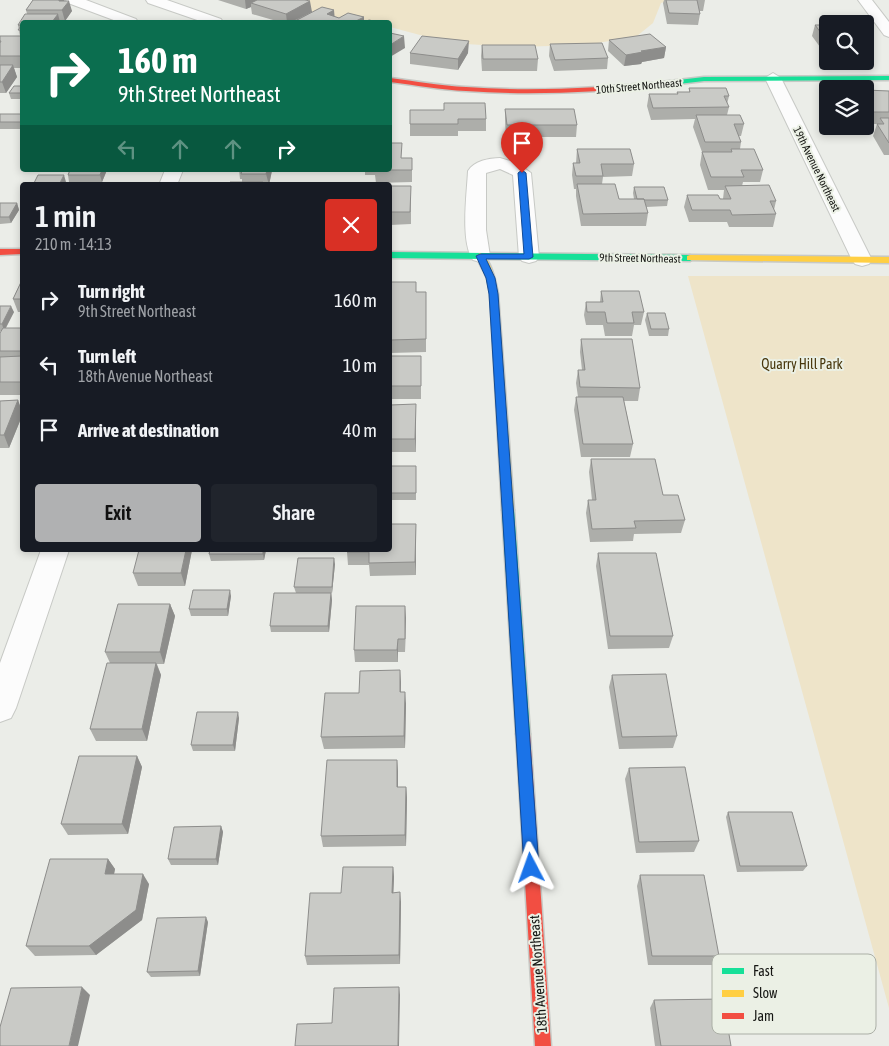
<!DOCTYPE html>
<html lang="en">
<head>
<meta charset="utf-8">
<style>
  body { margin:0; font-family:"Asap Condensed",sans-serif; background:#20242c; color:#f1f3f6; height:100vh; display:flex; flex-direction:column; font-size:19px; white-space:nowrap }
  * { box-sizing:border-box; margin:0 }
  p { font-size:16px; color:#9ea1a6 }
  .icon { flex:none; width:28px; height:28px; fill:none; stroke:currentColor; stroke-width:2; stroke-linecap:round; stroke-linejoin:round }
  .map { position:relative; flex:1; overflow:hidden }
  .side { position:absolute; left:20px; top:182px; width:372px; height:370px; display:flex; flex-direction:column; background:#171b24; border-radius:5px; box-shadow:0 2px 8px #0003 }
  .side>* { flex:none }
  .guide { position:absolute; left:20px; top:20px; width:372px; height:152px; border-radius:5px; box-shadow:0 2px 8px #0003; background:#0b6e4f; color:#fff; overflow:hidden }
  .tools { position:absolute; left:819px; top:15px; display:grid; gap:10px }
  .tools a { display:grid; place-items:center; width:55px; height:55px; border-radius:5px; background:#171b24; box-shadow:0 2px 8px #0003; font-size:25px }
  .pin { position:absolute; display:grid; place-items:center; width:42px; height:42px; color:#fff; margin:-51px -21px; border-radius:50% 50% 50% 0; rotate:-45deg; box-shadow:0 0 5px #0007 }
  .pin .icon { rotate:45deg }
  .me { position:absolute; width:55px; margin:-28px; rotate:356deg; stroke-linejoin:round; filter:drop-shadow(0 0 4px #0008) }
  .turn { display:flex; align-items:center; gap:18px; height:105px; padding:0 15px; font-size:22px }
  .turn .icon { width:65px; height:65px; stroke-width:2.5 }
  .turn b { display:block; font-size:35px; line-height:42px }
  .lanes { display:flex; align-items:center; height:48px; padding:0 15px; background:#0003; justify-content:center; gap:25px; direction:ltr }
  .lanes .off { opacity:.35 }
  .round { display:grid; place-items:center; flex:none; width:52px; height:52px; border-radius:5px; background:#20242c }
  .overview { display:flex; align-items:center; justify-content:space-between; height:85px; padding:0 15px }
  h1 { font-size:30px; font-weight:600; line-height:38px }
  .action { display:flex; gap:10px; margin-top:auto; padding:10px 15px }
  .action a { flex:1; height:58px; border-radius:5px; background:#b0b1b2; color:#111; font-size:20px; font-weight:600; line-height:58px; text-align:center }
  .action a+a { background:#20242c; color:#f1f3f6 }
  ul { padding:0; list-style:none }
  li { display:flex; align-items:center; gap:15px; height:65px; padding:0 15px }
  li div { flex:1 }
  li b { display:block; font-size:19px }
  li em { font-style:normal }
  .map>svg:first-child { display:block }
</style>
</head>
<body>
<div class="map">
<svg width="889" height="1046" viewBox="0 0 889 1046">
  <rect width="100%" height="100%" fill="#ebede8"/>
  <path fill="#eee4c9" d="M266 0H671L661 3 653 23 637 36 587 45 514 47 450 43 390 27V22C348 22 306 11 266 0Z
    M688 276H889V1008Z"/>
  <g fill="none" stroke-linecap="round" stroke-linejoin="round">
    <defs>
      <path id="street" d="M66 0H86L136 19 138 22H119L68 3Z
        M146 0H167L221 19 223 22H203L148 3Z
        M858 0H872L889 22V37L884 35Z
        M773 73 781 78 872 260 869 264 862 266 855 264 852 260 765 78Z
        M500 158 517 163 531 173 539 257 536 261 529 263 522 261 519 257 513 175 500 169 486 173V230L490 256 487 260 480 262 473 260C460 242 467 193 468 171 474 161 489 158 500 158Z
        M165 170H183L177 185H159Z
        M41 550H69L16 708 11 718 0 722V663Z"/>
      <path id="fast" d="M889 76V80L704 81 661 86 658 84 661 82 704 77Z
        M390 252 690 255 694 258 690 261 390 258Z
        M508 506 514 510 530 734 528 738 523 740 518 738 516 734 502 510Z"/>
      <path id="slow" d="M480 253C491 258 496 283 498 294L514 510 508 514 502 510 490 294 487 278 476 256Z
        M690 255 889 257V263L687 260V256Z"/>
      <path id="jam" d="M390 78C415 81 441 86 466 87 531 92 596 88 661 82L664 84 661 86C596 92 531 96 466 91 441 90 415 85 390 82Z
        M0 249H22V254L0 255Z
        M523 728 528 730 530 734 551 1046H535L516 734 518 730Z"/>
    </defs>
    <use href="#street" stroke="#c7c9c5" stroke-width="2"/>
    <use href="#fast" stroke="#c7c9c5" stroke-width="3"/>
    <use href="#slow" stroke="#c7c9c5" stroke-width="3"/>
    <use href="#jam" stroke="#c7c9c5" stroke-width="3"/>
    <use href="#street" fill="#fcfcfc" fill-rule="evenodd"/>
    <use href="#fast" fill="#16e098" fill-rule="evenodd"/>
    <use href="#slow" fill="#ffcf43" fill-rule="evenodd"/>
    <use href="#jam" fill="#f24e42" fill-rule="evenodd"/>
  </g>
  <path fill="#adaeaa" d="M33 0H64L72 11 65 21 22 22V68H14L17 77 6 93H0V36H20L18 25 27 14 26 10Z
    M218 0H305L312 12 334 10V16L339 18 364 17V22H297V20L291 22H280L252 14 251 7 246 9Z
    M664 0H705L703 11H699L700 14 698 25 667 24 663 3Z
    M815 25H828V58L812 36Z
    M609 40 666 47 664 58 642 62 641 64 624 66 608 51Z
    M550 44 608 58 607 69 554 71 549 56Z
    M482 45 538 59 537 71H482L481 56Z
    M410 53H468L458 70 410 64Z
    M22 86V99H11L9 93Z
    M689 88 729 96 727 104 729 107 727 115 744 124 741 136H739L741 142 740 149 763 170 760 182H743L742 186 776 201 774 210 776 214 773 227H729L727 222H689L684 207 687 195 723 199 724 190H708L700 165 702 152 693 127 695 119 651 120 647 106 649 94H677V92H689Z
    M865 90 889 91V155H884L873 136 877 124H865Z
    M505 109 577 125 576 137H506L505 121Z
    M410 110 486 119V131H458V136H410Z
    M0 114H22V129H0Z
    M577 149 634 164 632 176 603 177 602 184 619 199H634L633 193 634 187 668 200 667 206 646 207 648 213 646 226H581L576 196V189H574L572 175 573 163H576Z
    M402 158H412V182L376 183 375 175H365V170H390Z
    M107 170 102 182H69L68 175Z
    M239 170H296L272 171 269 185H229L242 182V179H240Z
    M390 186 411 198V224L390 225Z
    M0 203H17L19 210 11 223 0 224Z
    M22 280V312H18L13 299Z
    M390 282H416V292H426V352L390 353Z
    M601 291 644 312 641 325H634L632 336H605L603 325H586L584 315 586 302H600Z
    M0 306 14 312 6 328H22V395H0V333L1 331H0Z
    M647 313 669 329 668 336H649L645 320Z
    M581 339 640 388 638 401H624L633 444 630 457H581L574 410 576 397H578L576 383 578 370H582L580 352Z
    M390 356H421V399H390Z
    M18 400 22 412V416L9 448H0V401Z
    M390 405 416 418V452H390Z
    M591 459 663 495 685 520 681 533 634 534 633 541 590 542 586 513 588 500H592L589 472Z
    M390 466H416V500H390Z
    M416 524V575L370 576 369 565H348L347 552Z
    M192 550 185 586H138L133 573Z
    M210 550H266L264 560 211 561 209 554Z
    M598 553 673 636 669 648 608 649 596 566Z
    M335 564 332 593H331L332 600 329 632H271L270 626 296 593 294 587Z
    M231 596 228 616H191L189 609Z
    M170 604 175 616 164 664H157L161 675 147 741H96L90 729 110 663 105 652Z
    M405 606V652H398V662H355L354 650Z
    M612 675 677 736 673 748 619 749 609 687Z
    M401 682V692L406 704 405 748 324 749 321 737 359 693Z
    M239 718 235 751H193L191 745Z
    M137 756 142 767 128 834 68 835 61 824Z
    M397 760 398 787H406L407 798 406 846 323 847 321 836Z
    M629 768 699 841 694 852 636 853 625 779Z
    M728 812 807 866 803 871 737 872 726 817Z
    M221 826 223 832 218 865H171L168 859Z
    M108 859 115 869 114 874 149 884 142 920 96 955 35 956 26 946Z
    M393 867 394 877 393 893 401 902 400 964 307 965 305 956 341 893Z
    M640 875 719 956 714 965H648L637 886Z
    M208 922 200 976 151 977 147 972Z
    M734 957 797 992 793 996H738L731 962Z
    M654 1000 731 1046H655L650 1008Z"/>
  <path fill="#8d8d8b" d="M59 0H64L66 5 69 1 72 11 65 21Z
    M245 0H264L251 3V7L246 9Z
    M310 1 312 12 291 22H287L286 14Z
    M334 10 335 21 327 14Z
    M58 14 60 22H52Z
    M364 17V22H354Z
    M404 36 405 48 390 57V45Z
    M469 41 468 53 458 70V59Z
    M666 47 664 58 642 62 641 64 624 66 626 55 641 51Z
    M13 65 17 77 6 93 2 82Z
    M102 170H107L102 182 100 175Z
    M267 170H272L269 185 266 174Z
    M64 175 66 182 64 185H59Z
    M17 203 19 210 11 223 9 217Z
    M11 306 14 312 4 331 2 324Z
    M18 400 22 412V416L9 448 4 435Z
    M416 404V452L415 439Z
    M416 524V575L415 562Z
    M186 550H192L185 586 181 573Z
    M263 550H266L264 560 263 554Z
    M334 558 335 564 332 593V587Z
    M230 590 231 596 228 616 227 609Z
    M331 593 332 600 329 632 328 626Z
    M170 604 175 616 164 664 160 652Z
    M405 606 406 618 405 652Z
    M398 639V662L397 650Z
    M156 663 161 675 147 741 142 729Z
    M400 670 401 682 400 704Z
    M405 692 406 704 405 748 404 736Z
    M238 712 239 718 235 751 233 745Z
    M137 756 142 767 128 834 122 824Z
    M397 760 398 771V798L397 787Z
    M406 787 407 798 406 846 405 835Z
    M221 826 223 832 218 865 216 859Z
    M108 859 115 869 112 884 105 874Z
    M393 867 394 877 393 903 392 893Z
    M143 874 149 884 142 920 96 955 89 946Z
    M400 892 401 902 400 964 399 955Z
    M206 917 208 922 200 976 198 971Z
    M82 987 90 995 78 1046H69Z
    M399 987 400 995 399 1046H398Z"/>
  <path fill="#c9cac6" stroke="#8d8d8b" d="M33 0H59V1H69L62 10H26Z
    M257 0H305L310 1 286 14 251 3Z
    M666 0H697L700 14 669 13Z
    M322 7 334 10 327 14 339 18 348 13 364 17 354 22H306L297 20Z
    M25 14H58L52 22H22V30H18L22 25H18Z
    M369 20 379 22H365Z
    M815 25H828V42Z
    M390 33 404 36 390 45Z
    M650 34 666 47 641 51 643 52 626 55 609 40Z
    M0 36H22V56H0V43L1 41H0Z
    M422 36 469 41 458 59 410 53Z
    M602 43 608 58 555 60 550 44Z
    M482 45H535L538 59H483Z
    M0 65H13L2 82H0Z
    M14 86H22V93H9Z
    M689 88H726L729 96H724L729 107 653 108 649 94H678L677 92H690Z
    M865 90 889 91V112H868L865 108Z
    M444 103H485L486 119H458V124H410V110H444Z
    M505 109H574L577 125H507Z
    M0 114H22V122H0Z
    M696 115H740L744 124H734L741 142H705Z
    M880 118H889V143L877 124H884Z
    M390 143H402L401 158H412V170H375H390Z
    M577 149H630L634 164H601L603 176H576L573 163H580Z
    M731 149H754L763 170H741L744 177H711L702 152H732Z
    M70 170H102L100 175H68Z
    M242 170H267L266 174H241Z
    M38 175H64L59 185H33Z
    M230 182H263L262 185H229Z
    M577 184H615L619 199H644L648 213 583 214Z
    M769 185 776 201H770L776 214 732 215 730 210H692L687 195H718L720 199H731L725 186Z
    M390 186H411L410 212H390Z
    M634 187H664L668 200H644V199H637Z
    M0 203H17L9 217H0Z
    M22 280V299H13Z
    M390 282H416V292H426V339L390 340Z
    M601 291H639L644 312H632L634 323H607L605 312H587L586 302H603Z
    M0 306H11L2 324H0Z
    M647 313H665L669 329H651Z
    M3 328H22V351H0V333Z
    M581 339H632L640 388 580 387 578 370H585Z
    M22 356V382H0V357Z
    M390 356H421V386H390Z
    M576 397H623L633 444H583Z
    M18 400 4 435H0V401Z
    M416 404 415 439H390V405Z
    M591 459H655L663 495H678L685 520 634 521 636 528 592 529 588 500H596Z
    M390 466H416V493H390Z
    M390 524H416L415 562 369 563V552H347V550H390Z
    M139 550H186L181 573H133Z
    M210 550H263V554H209Z
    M598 553H656L673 636H610Z
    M298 558H334L332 587H294Z
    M193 590H230L227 609H189Z
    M274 593H331L328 626H270Z
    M118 604H170L160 652H105Z
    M356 606H405V639H398L397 650H354Z
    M107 663H156L142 729H90Z
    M400 670V692H405L404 736 321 737 325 693H359L360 671Z
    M666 674 677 736 622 737 612 675Z
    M197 712H238L233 745H191Z
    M79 756H137L122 824H61Z
    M327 760H397V787H406L405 835 321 836Z
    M685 767 699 841 639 842 629 768Z
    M728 812H792L807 866H740Z
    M221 826 216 859H168L174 827Z
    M50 859H108L105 874H143L136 910 89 946H26Z
    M343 867H393L392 893 400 892 399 955 305 956 310 893H341Z
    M640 875H704L719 956H652Z
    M206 917 198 971 147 972 157 918Z
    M82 987 69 1046H0V1027L11 988Z
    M399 987 398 1046H295L297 1024 332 1023 334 988Z
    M723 999 731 1046H661L654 1000Z"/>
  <path fill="#1a73e8" stroke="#114b97" d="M522 170 526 173 533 257 529 259H486L495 278 498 294 539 868 536 873 531 875 526 873 524 868 489 294 486 278 476 256 480 254H524L518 173Z"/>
  <g text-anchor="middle" stroke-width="4" stroke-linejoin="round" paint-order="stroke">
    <g font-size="11" fill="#151613" stroke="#ebf0e5">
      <text transform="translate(639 86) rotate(-5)" y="4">10th Street Northeast</text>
      <text transform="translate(817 169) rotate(64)" y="4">19th Avenue Northeast</text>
      <text transform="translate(640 258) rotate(1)" y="4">9th Street Northeast</text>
    </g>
    <g font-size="14" fill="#48370d" stroke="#ebf0e5">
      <text x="802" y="369">Quarry Hill Park</text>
    </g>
    <g font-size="14" fill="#151613" stroke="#ebf0e5">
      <text transform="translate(538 974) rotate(-94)" y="5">18th Avenue Northeast</text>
    </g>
  </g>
  <rect x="712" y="954" width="164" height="80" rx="8" fill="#ebf0e5" stroke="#abafa6" stroke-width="1"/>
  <rect x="722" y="968" width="22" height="6" fill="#16e098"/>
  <rect x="722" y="990" width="22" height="7" fill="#ffcf43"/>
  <rect x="722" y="1013" width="22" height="6" fill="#f24e42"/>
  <g font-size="14" fill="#151613">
    <text x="753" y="976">Fast</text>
    <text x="753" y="998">Slow</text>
    <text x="753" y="1021">Jam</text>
  </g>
</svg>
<div class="tools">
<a><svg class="icon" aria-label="search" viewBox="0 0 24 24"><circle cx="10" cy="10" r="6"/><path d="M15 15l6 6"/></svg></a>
<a><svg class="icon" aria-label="layers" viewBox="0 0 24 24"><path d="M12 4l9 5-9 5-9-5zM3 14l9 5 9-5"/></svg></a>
</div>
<div class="pin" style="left:522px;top:173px;background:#d93025"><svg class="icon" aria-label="arrive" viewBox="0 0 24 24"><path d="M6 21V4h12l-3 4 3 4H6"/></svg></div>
<svg class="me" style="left:531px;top:868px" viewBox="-20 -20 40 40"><path d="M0-17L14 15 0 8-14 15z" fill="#1a73e8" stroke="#fff" stroke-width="4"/></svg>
<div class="guide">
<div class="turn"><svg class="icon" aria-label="right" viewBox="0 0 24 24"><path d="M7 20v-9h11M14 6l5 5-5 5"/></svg><div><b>160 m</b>9th Street Northeast</div></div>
<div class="lanes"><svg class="icon off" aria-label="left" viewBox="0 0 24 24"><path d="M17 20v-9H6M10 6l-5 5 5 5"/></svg><svg class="icon off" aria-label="ahead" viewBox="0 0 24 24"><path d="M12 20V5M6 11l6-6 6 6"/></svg><svg class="icon off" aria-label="ahead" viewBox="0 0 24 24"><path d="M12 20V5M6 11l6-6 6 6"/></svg><svg class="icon" aria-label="right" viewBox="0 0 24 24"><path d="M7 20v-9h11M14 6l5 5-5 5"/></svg></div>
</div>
<section class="side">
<div class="overview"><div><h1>1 min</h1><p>210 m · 14:13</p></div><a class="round" style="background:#d93025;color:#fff"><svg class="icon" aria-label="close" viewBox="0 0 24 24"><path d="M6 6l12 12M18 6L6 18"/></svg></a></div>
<ul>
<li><svg class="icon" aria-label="right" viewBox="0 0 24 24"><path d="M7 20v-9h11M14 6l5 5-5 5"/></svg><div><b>Turn right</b><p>9th Street Northeast</p></div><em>160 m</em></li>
<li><svg class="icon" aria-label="left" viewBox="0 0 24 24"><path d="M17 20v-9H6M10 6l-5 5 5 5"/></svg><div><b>Turn left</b><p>18th Avenue Northeast</p></div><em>10 m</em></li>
<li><svg class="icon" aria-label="arrive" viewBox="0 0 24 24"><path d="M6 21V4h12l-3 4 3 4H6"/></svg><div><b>Arrive at destination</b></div><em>40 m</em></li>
</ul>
<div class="action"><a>Exit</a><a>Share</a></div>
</section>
</div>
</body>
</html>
